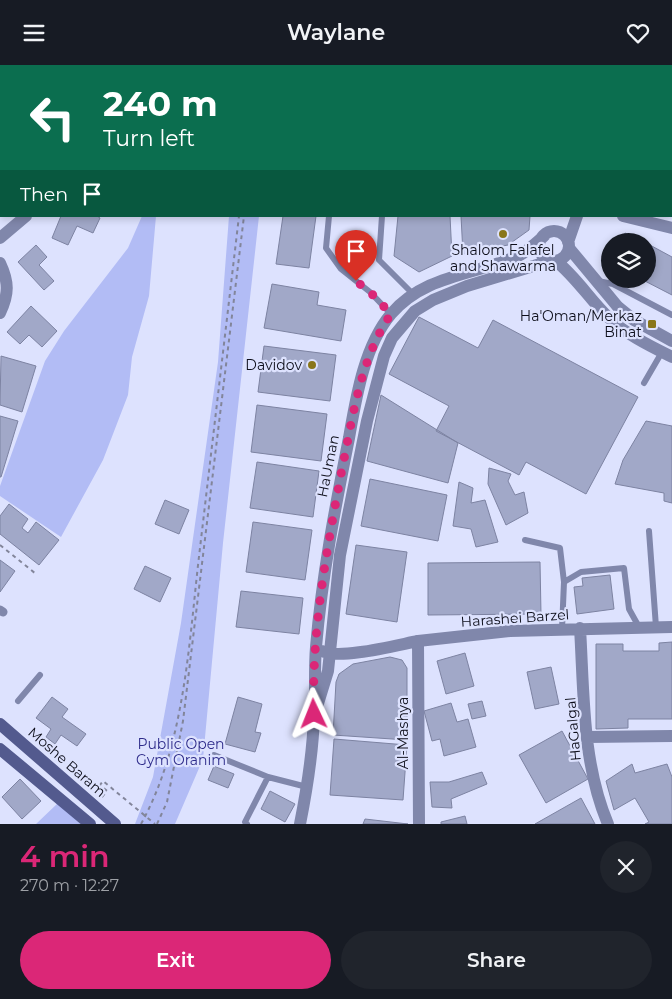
<!DOCTYPE html>
<html lang="en">
<head>
<meta charset="utf-8">
<style>
  body { margin:0; font-family:Montserrat,sans-serif; background:#20242c; color:#f1f3f6; height:100vh; display:flex; flex-direction:column; font-size:19px; white-space:nowrap }
  * { box-sizing:border-box; margin:0 }
  p { font-size:16px; color:#9ea1a6 }
  .icon { flex:none; width:28px; height:28px; fill:none; stroke:currentColor; stroke-width:2; stroke-linecap:round; stroke-linejoin:round }
  .map { position:relative; height:759px; overflow:hidden }
  .drawer { display:flex; flex-direction:column; background:#171b24; flex:1 }
  .drawer>* { flex:none }
  .hud { position:absolute; left:0px; top:0px; width:672px; height:152px; box-shadow:0 2px 8px #0003; background:#0b6e4f; color:#fff; overflow:hidden }
  .controls { position:absolute; left:601px; top:168px; display:grid; gap:10px }
  .controls a { display:grid; place-items:center; width:55px; height:55px; border-radius:50%; background:#171b24; box-shadow:0 2px 8px #0003; font-size:25px }
  .pin { position:absolute; display:grid; place-items:center; width:42px; height:42px; color:#fff; margin:-51px -21px; border-radius:50% 50% 50% 0; rotate:-45deg; box-shadow:0 0 5px #0007 }
  .pin .icon { rotate:45deg }
  .me { position:absolute; width:55px; margin:-28px; rotate:358deg; stroke-linejoin:round; filter:drop-shadow(0 0 4px #0008) }
  .turn { display:flex; align-items:center; gap:18px; height:105px; padding:0 20px; font-size:22px }
  .turn .icon { width:65px; height:65px; stroke-width:2.5 }
  .turn b { display:block; font-size:35px; line-height:42px }
  .then { display:flex; align-items:center; height:48px; padding:0 20px; background:#0003; gap:10px; font-size:19px }
  .round { display:grid; place-items:center; flex:none; width:52px; height:52px; border-radius:26px; background:#20242c }
  .head { display:flex; align-items:center; justify-content:space-between; height:85px; padding:0 20px }
  h1 { font-size:30px; font-weight:600; line-height:38px; color:#db2777 }
  .action { display:flex; gap:10px; margin-top:auto; padding:10px 20px }
  .action a { flex:1; height:58px; border-radius:30px; background:#db2777; color:#fff; font-size:20px; font-weight:600; line-height:58px; text-align:center }
  .action a+a { background:#20242c; color:#f1f3f6 }
  header { display:flex; justify-content:space-between; align-items:center; height:65px; padding:0 20px; background:#171b24; font-size:22px; font-weight:600 }
  .map>svg:first-child { display:block }
</style>
</head>
<body>
<header><svg class="icon" aria-label="menu" viewBox="0 0 24 24"><path d="M4 6h16M4 12h16M4 18h16"/></svg>Waylane<svg class="icon" aria-label="heart" viewBox="0 0 24 24"><path d="M12 20l-8-8c-3-5 5-10 8-4 3-6 11-1 8 4z"/></svg></header>
<div class="map">
<svg width="672" height="759" viewBox="0 0 672 759">
  <rect width="100%" height="100%" fill="#dde2fe"/>
  <path fill="#b2bcf5" d="M142 151H156L149 231 132 292 128 330 103 395 61 472 0 431V421L45 296 64 266 128 183Z
    M229 151H259L223 478 203 694 175 759H135L153 712 181 558 218 297Z
    M58 738 81 759H36Z"/>
  <path fill="#a1a8c8" stroke="#7d83a2" d="M61 151H97L100 153 93 168 77 161 68 180 52 173Z
    M283 151H316L309 203 276 199Z
    M398 151H450L452 191 419 207 394 191Z
    M461 151H530L529 165 508 180 463 189Z
    M625 168 641 176H621Z
    M648 179 672 192V230L641 214H648Z
    M36 180 47 192 39 200 54 216 44 225 18 197Z
    M272 219 319 227 317 240 346 245 341 276 264 263Z
    M31 241 57 266 42 282 29 270 20 279 7 267Z
    M419 252 478 283 493 255 638 332 586 429 526 397 519 410 436 366 449 341 389 309Z
    M264 281 336 290 330 336 258 327Z
    M1 291 36 301 22 347 0 340Z
    M381 330 458 378 448 418 367 396Z
    M257 340 327 349 321 396 251 387Z
    M0 351 18 356 1 412H0Z
    M646 356 672 361V438L664 436V428L615 419 623 395Z
    M257 397 319 406 313 452 250 443Z
    M489 403 511 409 508 416 515 430 524 427 528 448 506 460 488 419Z
    M370 414 447 430 438 476 361 461Z
    M459 417 473 423 471 438 485 435 498 477 476 482 471 464 453 461Z
    M165 435 189 445 179 469 155 459Z
    M9 439 28 454 22 463 28 468 36 457 59 475 39 500 0 469V451Z
    M253 457 312 465 305 515 246 507Z
    M356 480 407 487 397 557 346 549Z
    M0 495 15 506 0 527Z
    M540 497 541 549 428 550V498Z
    M145 501 171 513 160 537 134 524Z
    M610 510 614 544 577 549 574 522 583 521 582 513Z
    M241 526 303 533 299 569 236 562Z
    M672 577V654H628V663L596 664V579H623V586H659V578Z
    M465 588 474 621 446 629 437 596Z
    M390 592 402 595 407 603V675L333 670 336 617 339 609 353 599Z
    M551 602 559 639 535 644 527 607Z
    M52 632 68 644 62 652 86 669 77 681 61 670 55 679 46 672 51 664 36 653Z
    M238 632 262 639 255 667 261 668 255 687 225 679Z
    M482 636 486 651 472 654 468 639Z
    M451 638 457 657 468 654 476 682 444 691 440 674 432 676 424 646Z
    M562 666 588 714 546 738 519 690Z
    M334 674 407 680 403 735 330 730Z
    M632 699 635 708 667 699 672 712V759H645L649 757 635 733 614 745 606 716Z
    M214 701 234 709 228 723 208 715Z
    M482 707 487 719 451 734 452 743 432 742 430 717H449Z
    M20 714 41 736 22 754 2 732Z
    M270 726 295 739 285 757 261 744Z
    M581 733 595 759H535Z
    M465 751 467 759H441V757Z
    M365 754 408 759H363Z"/>
  <g fill="none" stroke-linecap="round" stroke-linejoin="round">
    <path stroke="#82859a" stroke-width="2" stroke-dasharray="4 4" stroke-linecap="butt" d="M274 1 275 0
      M282 1 283 0
      M0 480 36 509
      M102 732 107 726 100 720 103 716 155 759
      M141 759C186 678 189 573 200 483 213 372 226 262 239 151
      M157 759 167 737 183 656 244 151"/>
    <path stroke="#8087ab" stroke-width="6" d="M329 151 326 183 341 204 370 227 391 249
      M382 151 379 195 414 230
      M598 216 613 219 672 250
      M644 318 662 287
      M649 466 656 562
      M525 475 560 483 564 517
      M562 564 564 517 581 507 624 503 629 544 639 562
      M18 636 40 610
      M214 690 268 712 307 722
      M247 759 245 757 268 712"/>
    <path stroke="#8087ab" stroke-width="9" d="M0 545 3 547"/>
    <path stroke="#8087ab" stroke-width="12" d="M62 0V1
      M0 173 26 151
      M0 198C9 217 9 229 0 248
      M580 563C584 628 582 698 608 759
      M418 576 510 566 672 562
      M587 672 672 671"/>
    <path stroke="#8087ab" stroke-width="12" d="M623 151 672 163
      M539 181a15 15 0 1 1 30 0a15 15 0 1 1-30 0Z
      M568 177 577 151
      M569 183 618 242 634 255 672 276
      M556 196C577 213 590 235 609 253 627 270 650 281 672 292
      M322 586C339 595 397 580 418 576L419 759
      M316 645 328 606 340 490 367 356 384 291 392 273 415 246 433 235 467 221 550 196
      M300 759C307 724 313 687 314 650 316 628 314 605 316 582 322 511 335 443 349 373 356 333 364 281 391 249 425 209 477 210 520 190 529 185 536 178 544 171"/>
    <path stroke="#535a8e" stroke-width="12" d="M0 659 115 759
      M0 684 90 759"/>
  </g>
  <g fill="none" stroke-linecap="round" stroke-linejoin="round">
    <path stroke="#db2777" stroke-width="9" stroke-dasharray="0 16.2" d="M314 649C311 567 327 484 342 404 353 352 360 294 391 249L370 227 356 216"/>
  </g>
  <g fill="#89761a" stroke="#dde2fe" stroke-width="2">
    <circle cx="503" cy="169" r="5"/>
    <rect x="647" y="254" width="10" height="10" rx="2.5"/>
    <circle cx="312" cy="300" r="5"/>
  </g>
  <g text-anchor="middle" stroke-width="4.5" stroke-linejoin="round" paint-order="stroke">
    <g font-size="14" fill="#0d0e1a" stroke="#dde2fe" text-anchor="end">
      <text x="503" y="190" text-anchor="middle">Shalom Falafel<tspan x="503" dy="16">and Shawarma</tspan></text>
      <text x="642" y="256">Ha'Oman/Merkaz<tspan x="642" dy="16">Binat</tspan></text>
      <text x="302" y="305">Davidov</text>
    </g>
    <g font-size="14" fill="#0d0e1a" stroke="#dde2fe">
      <text transform="translate(328 401) rotate(-79)" y="5">HaUman</text>
      <text transform="translate(515 553) rotate(-4)" y="5">Harashei Barzel</text>
      <text transform="translate(573 664) rotate(-95)" y="5">HaGalgal</text>
      <text transform="translate(403 668) rotate(-90)" y="5">Al-Mashya</text>
      <text transform="translate(67 697) rotate(41)" y="5">Moshe Baram</text>
    </g>
    <g font-size="14" fill="#2d2b8a" stroke="#dde2fe">
      <text x="181" y="684">Public Open<tspan x="181" dy="16">Gym Oranim</tspan></text>
    </g>
  </g>
</svg>
<div class="controls">
<a><svg class="icon" aria-label="layers" viewBox="0 0 24 24"><path d="M12 4l9 5-9 5-9-5zM3 14l9 5 9-5"/></svg></a>
</div>
<div class="pin" style="left:356px;top:216px;background:#d93025"><svg class="icon" aria-label="arrive" viewBox="0 0 24 24"><path d="M6 21V4h12l-3 4 3 4H6"/></svg></div>
<svg class="me" style="left:314px;top:649px" viewBox="-20 -20 40 40"><path d="M0-17L14 15 0 8-14 15z" fill="#db2777" stroke="#fff" stroke-width="4"/></svg>
<div class="hud">
<div class="turn"><svg class="icon" aria-label="left" viewBox="0 0 24 24"><path d="M17 20v-9H6M10 6l-5 5 5 5"/></svg><div><b>240 m</b>Turn left</div></div>
<div class="then">Then<svg class="icon" aria-label="arrive" viewBox="0 0 24 24"><path d="M6 21V4h12l-3 4 3 4H6"/></svg></div>
</div>
</div>
<section class="drawer">
<div class="head"><div><h1>4 min</h1><p>270 m · 12:27</p></div><a class="round"><svg class="icon" aria-label="close" viewBox="0 0 24 24"><path d="M6 6l12 12M18 6L6 18"/></svg></a></div>
<div class="action"><a>Exit</a><a>Share</a></div>
</section>
</body>
</html>
